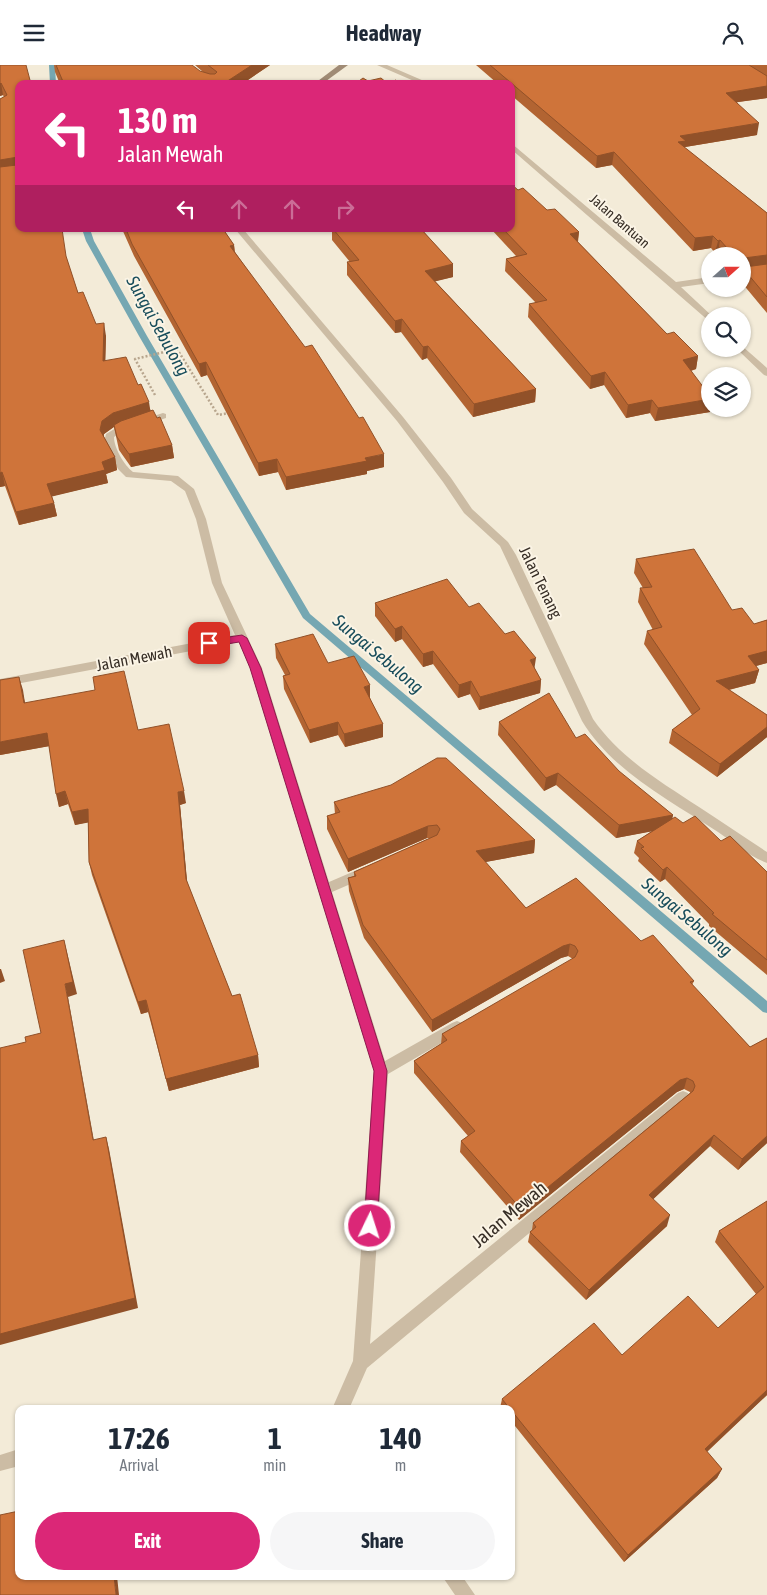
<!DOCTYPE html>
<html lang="en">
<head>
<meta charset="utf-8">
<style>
  body { margin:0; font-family:"Asap Condensed",sans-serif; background:#f6f6f7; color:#1f2937; height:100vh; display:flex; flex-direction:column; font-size:19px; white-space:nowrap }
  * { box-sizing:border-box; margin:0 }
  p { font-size:16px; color:#747a83 }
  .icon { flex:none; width:28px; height:28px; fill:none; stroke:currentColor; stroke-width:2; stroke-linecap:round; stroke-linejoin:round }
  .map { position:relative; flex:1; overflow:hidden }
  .side { position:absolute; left:15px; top:1340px; width:500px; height:175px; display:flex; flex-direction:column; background:#fff; border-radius:10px; box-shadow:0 1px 4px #0004 }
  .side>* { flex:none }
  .hud { position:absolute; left:15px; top:15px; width:500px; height:152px; border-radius:10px; box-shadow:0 1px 4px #0004; background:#db2777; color:#fff; overflow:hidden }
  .needle { width:32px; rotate:69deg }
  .buttons { position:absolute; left:701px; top:182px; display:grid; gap:10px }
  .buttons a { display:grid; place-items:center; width:50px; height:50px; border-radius:50%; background:#fff; box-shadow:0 1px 4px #0004; font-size:25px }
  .pin { position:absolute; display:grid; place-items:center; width:42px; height:42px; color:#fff; margin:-21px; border-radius:10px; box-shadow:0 2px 8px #0006 }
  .me { position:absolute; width:55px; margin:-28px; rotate:4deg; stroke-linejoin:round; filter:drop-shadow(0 0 4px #0008) }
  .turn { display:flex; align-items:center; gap:18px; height:105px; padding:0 20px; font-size:22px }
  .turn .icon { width:65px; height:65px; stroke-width:2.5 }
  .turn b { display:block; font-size:35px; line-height:42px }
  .lanes { display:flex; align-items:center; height:48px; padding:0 20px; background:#0003; justify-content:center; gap:25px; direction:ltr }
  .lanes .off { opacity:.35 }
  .eta { display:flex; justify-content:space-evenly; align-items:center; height:85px; text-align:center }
  .eta b { font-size:30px; font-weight:700; line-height:35px }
  .primary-button { display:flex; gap:10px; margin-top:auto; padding:10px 20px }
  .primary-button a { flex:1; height:58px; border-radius:30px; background:#db2777; color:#fff; font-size:20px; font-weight:700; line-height:58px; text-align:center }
  .primary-button a+a { background:#f6f6f7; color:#1f2937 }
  header { display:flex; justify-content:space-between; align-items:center; height:65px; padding:0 20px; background:#fff; font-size:22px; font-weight:700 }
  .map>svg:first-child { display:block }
</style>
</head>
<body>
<header><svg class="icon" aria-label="menu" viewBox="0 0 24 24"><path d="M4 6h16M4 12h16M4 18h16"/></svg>Headway<svg class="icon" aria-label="person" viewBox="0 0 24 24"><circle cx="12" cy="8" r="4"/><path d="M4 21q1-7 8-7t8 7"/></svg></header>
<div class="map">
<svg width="767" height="1530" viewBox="0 0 767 1530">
  <rect width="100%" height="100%" fill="#f3ebd8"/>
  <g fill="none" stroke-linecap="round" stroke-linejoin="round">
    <path fill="#75a7b2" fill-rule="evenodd" d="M49 0H55L56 19H50Z
      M82 164H90L94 176 147 271 310 549 767 936V948L763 947 303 553 139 271 86 176Z"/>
    <path stroke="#b8a68e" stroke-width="2.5" stroke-dasharray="2 2" stroke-linecap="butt" d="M155 330 135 294 177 284 218 350 229 348"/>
    <path fill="#ccbca4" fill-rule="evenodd" d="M377 0H387L431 19H421Z
      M511 78 676 217 710 212V218L681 222 712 251H710V257L511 84Z
      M235 164H243L403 352 451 413 472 444 508 477 516 490 593 654C620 693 661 717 699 742 722 757 744 772 767 787V798C750 792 733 777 718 767 671 736 612 706 582 656L500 481 464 448 443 417 397 356Z
      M742 281 767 303V311L764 310 739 286 738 284H742Z
      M163 348 166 349V353L122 367 114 372C114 383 124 400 133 407L178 411 194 424 206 454 222 518 262 603 329 817 364 802 369 803 370 807 369 811 332 827 385 996 452 958 457 956 462 958 464 962 462 966 388 1009 370 1279 678 1028 683 1026 688 1028 690 1032 688 1036 367 1303 349 1344H332L353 1296 374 1006 250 603 239 577 0 622V614L235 570 212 518 196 454 185 426 171 416 126 412 118 404 104 377 106 369 116 363Z
      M19 1384V1401L0 1406V1390Z
      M442 1511H462L475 1530H455Z"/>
    <path fill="#a08b75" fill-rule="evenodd" d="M339 0H348L322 19H314Z"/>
  </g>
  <path fill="#b26432" d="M0 0 19 19 66 192 78 228 96 259 106 271 105 296 138 320 151 346 157 353 172 380 174 393 131 402 119 385 114 362 104 369V372L115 392 117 405 106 409 108 418 52 431 54 438 57 451 19 460 5 421 0 422V34L4 32 3 30 0 31Z
    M54 0 200 6 203 7 195 0H270L242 19H60L55 7Z
    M476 0H767V33L737 37 757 70 685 82V83L767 148V248L742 218V191H721L718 188H715L711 183 693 186 612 100 596 103 511 30V19H498Z
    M518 125 579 167 578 177 667 269 698 291 696 304 691 306 710 347 655 356 650 348 626 353 604 320 590 324 528 252 529 239 536 238 505 206 506 194 516 191 491 164H511Z
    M122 164H223L234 180 235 187 384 402 367 406V409L286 425 278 407 259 411 207 310 201 312 134 191Z
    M332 164H421L453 199V212L435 216 536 324 535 337 473 352 427 293 422 295 401 267 395 268 347 210V197H350L332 175Z
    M636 494 732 545 754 559 767 555V598L756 601 759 605 755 618 729 625 767 650V672L717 712 669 678 672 665 692 650 644 579 647 566 653 565 638 537 640 523H643L634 508Z
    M375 538 469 542 505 569 535 604 541 615 540 628 479 645 470 629 458 633 433 599 423 602 402 574 395 577 375 551Z
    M275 579 328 598 370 633 383 672 345 682 338 670 310 678 284 624 283 611 285 610 276 593Z
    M19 612 25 638 138 665 186 738 180 740 187 817 232 931 258 990 259 1002 169 1026 148 947 141 949 92 810 89 797 88 757 75 760 68 739 59 742 49 681 0 690Z
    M499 657 576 673 673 750 672 754 721 776 767 807V910L709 861V859L665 814 660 817 638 796 639 793 634 788 637 776 652 766 616 773 556 720 544 726 498 670Z
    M334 737 535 775 534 788 485 797 526 843 641 876 694 916 692 920 750 982 767 973V1078L738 1105 710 1081 653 1134 667 1161 586 1235 528 1177 530 1167 532 1165 533 1158 690 1028V1027L684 1024 677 1027 519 1155 460 1087 461 1076 468 1071 414 1008V996L441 979 442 969 573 894 568 891 561 893 432 967 364 873 349 826 348 813 354 811V807L430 773H427L348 807 327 764V751L335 749Z
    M767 1136V1330L707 1387 722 1404 717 1413 624 1497 511 1356V1344H501L500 1343 502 1334 622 1290 718 1263 756 1229 715 1177 719 1166Z"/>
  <path fill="#915129" d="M252 0H270L242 19H223Z
    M1 18 3 30 0 31V19Z
    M767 21V33L724 39 726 28Z
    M759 58 757 70 685 82 684 88 677 90 680 71Z
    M614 87 612 100 596 103 597 91Z
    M18 92 19 105 0 107V95Z
    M579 167 577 180 570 169Z
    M713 171 711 183 693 186 695 173Z
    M720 175 718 188H715L718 176Z
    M234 180 235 193 230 181Z
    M767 190V202H742L743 194 744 193Z
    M453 199V212L425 219V206Z
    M402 254 401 267 395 268V256Z
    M104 258 106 271 105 309 103 296Z
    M428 281 427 293 422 295 423 282Z
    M698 291 696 304 681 308 683 295Z
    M206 297 207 310 201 312 199 299Z
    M605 307 604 320 590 324 591 311Z
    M536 324 535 337 473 352 474 339Z
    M710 334V347L655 356 658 343Z
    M652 335 650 348 626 353 628 340Z
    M149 337 151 350 115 361 104 369 102 378 100 365 102 356 113 348Z
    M172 380 174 393 131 402 129 389Z
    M384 389V402L367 406V409L286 425V412Z
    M115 392 117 405 106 409 108 418 50 432 47 419Z
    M277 394 278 407 259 411 258 398Z
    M2 407 5 421 0 422V408Z
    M54 438 57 451 19 460 16 447Z
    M402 561V574L395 577V564Z
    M433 586V599L423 602V589Z
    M767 586V598L745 604 748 591Z
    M536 593 534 606 530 595Z
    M759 605 755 618 712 629 716 616Z
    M19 612 23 625 27 651 24 638Z
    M541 615 540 628 479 645 480 632Z
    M471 616 470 629 458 633 459 620Z
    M370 620V633L364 635V622Z
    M338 657V670L310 678 309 665Z
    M383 659V672L345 682 344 669Z
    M767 662V672L717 712 720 699Z
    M47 668 50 681 0 690V677Z
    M558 708 556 720 544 726 546 713Z
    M65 726 68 739 59 742 56 729Z
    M184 726 186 738 180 740 188 826 186 814 178 727Z
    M88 744 91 757 75 760 72 747Z
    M673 750 670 763 616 773 619 760Z
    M428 761 427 773 348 807V794Z
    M535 775 534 788 475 799 476 786Z
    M667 802 665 814 660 817 663 805Z
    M64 875 77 929 68 932 96 1087 93 1075 65 919Z
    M570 879 568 891 561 893 432 967V955L563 881Z
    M0 904H1L5 916 0 918Z
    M146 935 148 947 141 949 138 937Z
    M258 990 259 1002 169 1026 166 1014Z
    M687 1013 684 1024 677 1027 519 1155 521 1144 680 1015Z
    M714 1070 710 1081 646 1141 649 1130Z
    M767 1071V1078L738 1105 742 1094Z
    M106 1072 109 1084 138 1243 0 1280V1269Z
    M670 1150 667 1161 586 1235 589 1225Z
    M767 1325V1330L700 1393 705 1384Z
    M722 1404 717 1413 624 1497 628 1490Z
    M114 1511H117L119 1530H116Z"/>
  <path fill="#cf743a" stroke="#915129" d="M0 0H26L31 19H19V164H62L66 191 78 228 83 227 96 259 104 258 103 296 126 292 138 320 141 319 149 337 113 348 102 356 100 365 115 392 102 397 105 405 47 419 54 438 16 447 2 407 0 408V102L17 100 18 92 0 95V34L7 30 1 18 0 19Z
    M56 0H192L200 6 210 9H215L217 7 208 0H252L223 19H64Z
    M490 0H749L767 11V21L726 28 759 58 680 71 686 76 678 77 767 148V190L744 193 743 194V200L745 202 767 199V232L742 202V191H734L720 175 718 176 713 171 695 173 614 87 597 91Z
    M363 13 368 16 381 13 387 18 396 15 400 19H355Z
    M511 119 518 125 523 123 547 145 555 144 579 167 570 169 667 269 674 267 698 291 683 295 710 331V334L658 343 652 335 628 340 605 307 591 311 529 239 547 235 506 194 527 189 503 164H511Z
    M126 164H223L234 180 230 181 305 282 312 280 359 353 363 352 384 389 365 393 367 396 286 412 277 394 258 398 206 297 199 299 132 179Z
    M333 164H421L453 199 425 206 536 324 474 339 428 281 423 282 402 254 395 256 347 197 359 195Z
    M153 345 157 353 160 352 172 380 129 389 117 372 114 360 121 356Z
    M694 484 732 545 742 543 754 559 767 555V586L748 591 759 605 716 616 767 650V662L720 699 672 665 700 644 647 566 662 562 640 523 652 522 636 494Z
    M447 514 469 542 479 538 505 569 514 566 536 593 530 595 541 615 480 632 471 616 459 620 433 586 423 589 402 561 395 564 375 538Z
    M313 569 328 598 354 591 370 620 364 622 383 659 344 669 338 657 309 665 283 611 290 609 275 579Z
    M124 606 138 665 169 659 184 726 178 727 186 814 232 931 240 929 258 990 166 1014 146 935 138 937 89 797 88 744 72 747 65 726 56 729 47 668 0 677V615L19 612 24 638 95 625 93 612Z
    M549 628 576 673 585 669 619 706 673 750 619 760 558 708 546 713 499 657Z
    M437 693H446L535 775 476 786 526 843 576 813 641 876 653 870 694 916 690 917 750 982 767 973V1071L742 1094 714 1070 649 1130 670 1150 589 1225 530 1167 536 1162 533 1158 693 1026 695 1021 693 1016 687 1013 680 1015 521 1144 461 1076 475 1066 414 996 447 975 442 969 575 892 578 886 575 881 570 879 563 881 432 955 363 860 348 813 356 811 354 807 437 770 440 764 437 760 428 761 348 794 327 751 340 747 334 737 391 720Z
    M695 751 721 776 730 771 767 807V895L712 849 714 848 667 802 663 805 641 783 644 782 637 776 675 752 683 758Z
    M64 875 73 917 65 919 93 1075 106 1072 135 1233 0 1269V983L26 977 25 972 41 968 23 885Z
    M767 1136V1325L705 1384 722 1404 628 1490 511 1345V1344H510L502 1334 594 1258 622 1290 688 1231 718 1263 764 1222 719 1166Z
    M19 1446V1511H114L116 1530H0V1450Z"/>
  <path fill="#db2777" stroke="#8e194d" d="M242 570 247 573 261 603 387 1006 377 1161 375 1166 370 1168 366 1166 364 1161 374 1006 250 603 239 577 209 582 204 578 209 575Z"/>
  <g text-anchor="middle" stroke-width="4" stroke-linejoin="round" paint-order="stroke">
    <g font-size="14" fill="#372e26" stroke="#fbf4e5">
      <text transform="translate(620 156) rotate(41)" y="5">Jalan Bantuan</text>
    </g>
    <g font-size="16" fill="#372e26" stroke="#fbf4e5">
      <text transform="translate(541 517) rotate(64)" y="6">Jalan Tenang</text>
      <text transform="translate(134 593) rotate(-11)" y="6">Jalan Mewah</text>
    </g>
    <g font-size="18" font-style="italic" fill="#184d5b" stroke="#fbf4e5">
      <text transform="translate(158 261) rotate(61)" y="6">Sungai Sebulong</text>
      <text transform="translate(378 589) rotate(40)" y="6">Sungai Sebulong</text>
      <text transform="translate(687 852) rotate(40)" y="6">Sungai Sebulong</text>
    </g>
    <g font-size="19" fill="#372e26" stroke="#fbf4e5">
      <text transform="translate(509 1149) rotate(-40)" y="7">Jalan Mewah</text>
    </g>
  </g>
</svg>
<div class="buttons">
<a><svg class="needle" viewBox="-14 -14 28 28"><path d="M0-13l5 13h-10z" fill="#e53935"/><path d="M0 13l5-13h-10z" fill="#747a83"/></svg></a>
<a><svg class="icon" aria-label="search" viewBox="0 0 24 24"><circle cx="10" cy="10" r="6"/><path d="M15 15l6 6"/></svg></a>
<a><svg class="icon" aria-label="layers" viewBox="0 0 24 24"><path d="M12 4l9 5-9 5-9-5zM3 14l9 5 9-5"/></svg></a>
</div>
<div class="pin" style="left:209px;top:578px;background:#d93025"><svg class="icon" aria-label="arrive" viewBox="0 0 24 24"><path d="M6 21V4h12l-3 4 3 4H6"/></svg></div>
<svg class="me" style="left:370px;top:1161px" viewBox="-20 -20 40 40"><circle r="17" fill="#db2777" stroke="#fff" stroke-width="3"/><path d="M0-11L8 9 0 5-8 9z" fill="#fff"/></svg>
<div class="hud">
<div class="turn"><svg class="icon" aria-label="left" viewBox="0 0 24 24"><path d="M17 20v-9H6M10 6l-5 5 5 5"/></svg><div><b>130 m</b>Jalan Mewah</div></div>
<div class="lanes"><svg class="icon" aria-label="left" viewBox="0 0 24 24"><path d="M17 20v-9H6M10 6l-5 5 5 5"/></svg><svg class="icon off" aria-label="ahead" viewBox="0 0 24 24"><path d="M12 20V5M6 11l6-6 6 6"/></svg><svg class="icon off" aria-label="ahead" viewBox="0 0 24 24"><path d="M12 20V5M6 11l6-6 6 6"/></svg><svg class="icon off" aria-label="right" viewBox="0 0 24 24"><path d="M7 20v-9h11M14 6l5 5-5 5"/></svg></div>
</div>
<section class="side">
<div class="eta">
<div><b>17:26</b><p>Arrival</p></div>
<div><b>1</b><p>min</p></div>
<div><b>140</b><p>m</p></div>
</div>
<div class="primary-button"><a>Exit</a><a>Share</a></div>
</section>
</div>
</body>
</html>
